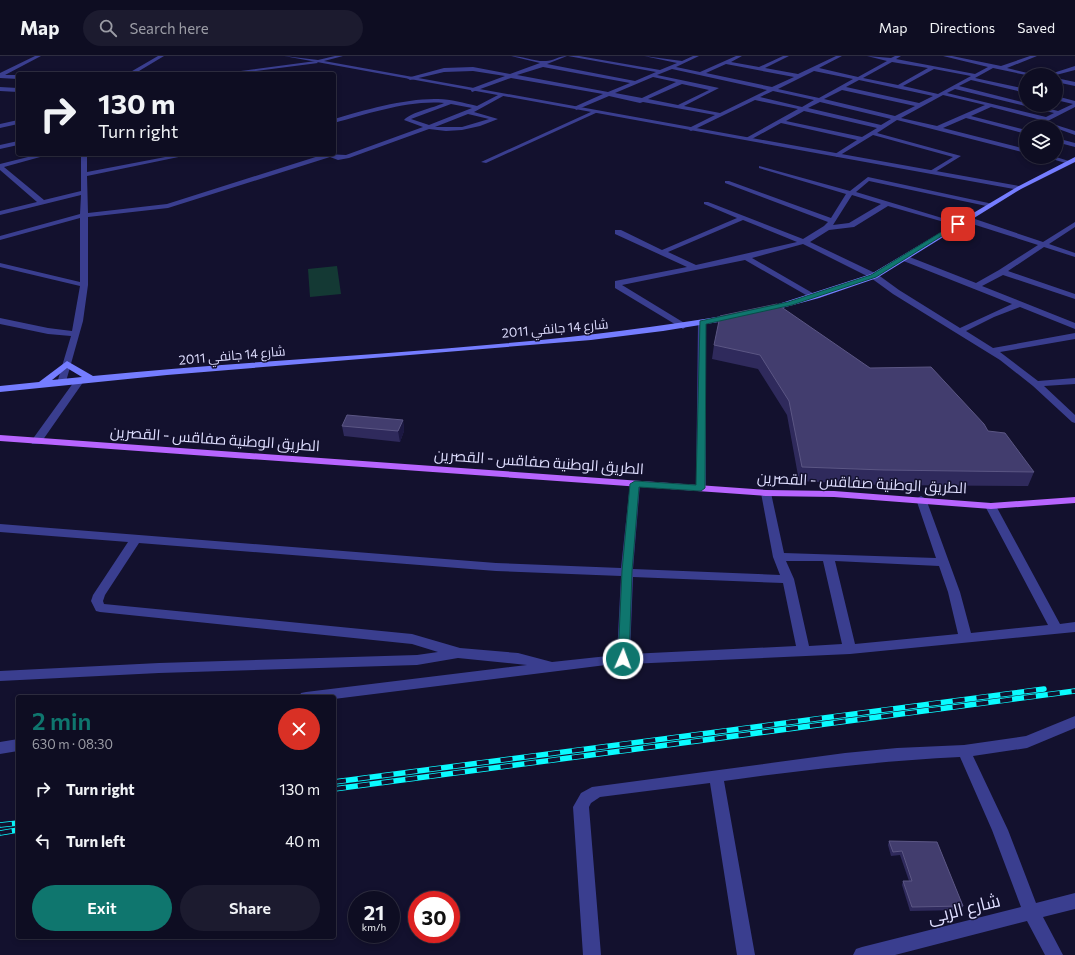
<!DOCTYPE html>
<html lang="en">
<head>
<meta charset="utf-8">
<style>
  body { margin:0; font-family:Commissioner,Cairo,sans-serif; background:#1c1b2f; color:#f1f3f6; height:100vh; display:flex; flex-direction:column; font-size:15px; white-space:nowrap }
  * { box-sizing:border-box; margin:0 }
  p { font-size:13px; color:#9b9ca5 }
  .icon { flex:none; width:22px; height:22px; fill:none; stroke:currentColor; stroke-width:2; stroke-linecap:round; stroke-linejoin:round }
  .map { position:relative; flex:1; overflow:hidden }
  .details { position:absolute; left:16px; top:639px; width:320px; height:244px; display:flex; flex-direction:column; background:#0e0d22; border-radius:4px; box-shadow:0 2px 6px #0003,0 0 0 1px #2e2d40 }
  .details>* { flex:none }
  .banner { position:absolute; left:16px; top:16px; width:320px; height:84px; border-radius:4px; box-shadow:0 2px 6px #0003,0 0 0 1px #2e2d40; background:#0e0d22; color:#f1f3f6; overflow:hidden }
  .fabs { position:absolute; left:1019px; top:12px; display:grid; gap:8px }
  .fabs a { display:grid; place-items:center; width:44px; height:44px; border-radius:50%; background:#0e0d22; box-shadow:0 2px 6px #0003,0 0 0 1px #2e2d40; font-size:20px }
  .speed { position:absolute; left:348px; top:835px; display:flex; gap:8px; font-size:20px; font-weight:700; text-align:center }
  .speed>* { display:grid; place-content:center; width:52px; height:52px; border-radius:50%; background:#0e0d22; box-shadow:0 2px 6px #0003,0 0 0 1px #2e2d40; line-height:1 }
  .speed small { font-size:10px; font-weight:400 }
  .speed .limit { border:6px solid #d22; background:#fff; color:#111 }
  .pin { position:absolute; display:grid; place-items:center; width:34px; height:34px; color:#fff; margin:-17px; border-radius:8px; box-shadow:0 2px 6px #0006 }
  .me { position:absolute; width:44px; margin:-22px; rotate:2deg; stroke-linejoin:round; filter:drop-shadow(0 0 3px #0008) }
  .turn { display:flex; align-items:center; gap:14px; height:84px; padding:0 16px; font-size:18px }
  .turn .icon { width:52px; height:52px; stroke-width:2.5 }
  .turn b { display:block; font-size:28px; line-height:34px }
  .round { display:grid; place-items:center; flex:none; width:42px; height:42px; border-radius:21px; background:#1c1b2f }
  .headline { display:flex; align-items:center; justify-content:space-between; height:68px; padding:0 16px }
  h1 { font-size:24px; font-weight:600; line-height:30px; color:#0f766e }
  .primary-button { display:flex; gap:8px; margin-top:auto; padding:8px 16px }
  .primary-button a { flex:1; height:46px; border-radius:24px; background:#0f766e; color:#fff; font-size:16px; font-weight:600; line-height:46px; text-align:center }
  .primary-button a+a { background:#1c1b2f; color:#f1f3f6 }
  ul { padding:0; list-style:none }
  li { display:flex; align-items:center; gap:12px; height:52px; padding:0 16px }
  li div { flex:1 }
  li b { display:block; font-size:15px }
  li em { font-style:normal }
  header { display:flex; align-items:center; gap:24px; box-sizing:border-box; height:56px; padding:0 20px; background:#0e0d22; border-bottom:1px solid #2e2d40 }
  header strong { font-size:19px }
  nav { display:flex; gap:22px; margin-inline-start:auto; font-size:14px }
  .search { width:280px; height:36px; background:#1c1b2f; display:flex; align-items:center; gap:10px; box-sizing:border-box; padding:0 14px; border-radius:22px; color:#9b9ca5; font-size:15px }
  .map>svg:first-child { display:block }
</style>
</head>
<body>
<header>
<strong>Map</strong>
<div class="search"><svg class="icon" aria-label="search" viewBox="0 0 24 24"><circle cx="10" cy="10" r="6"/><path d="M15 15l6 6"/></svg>Search here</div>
<nav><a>Map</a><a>Directions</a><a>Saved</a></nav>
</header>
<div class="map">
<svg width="1075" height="899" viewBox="0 0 1075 899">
  <rect width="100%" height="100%" fill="#13112e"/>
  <path fill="#143934" d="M337 210 341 238 310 241 308 213Z"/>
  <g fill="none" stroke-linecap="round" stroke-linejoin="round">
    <path fill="#3a3e8f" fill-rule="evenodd" d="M35 0H41L5 19H18V23L0 22V17Z
      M158 0H164L134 18H127Z
      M511 0C522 0 536 6 546 5 553 5 559 0 567 0L547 8 635 25 656 16 568 0H579L660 14 677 7 644 0 682 5 693 0H699L676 11 700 16 736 0H742L731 6 759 11 783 0H789L765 12 798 18 836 0H842L819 12 858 21 887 5 867 0 891 2 895 0H901L896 3 975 18 988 11 943 0H952L1001 10 1030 0H1037L1007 12 1036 19H1026L993 12 975 22 1026 33V37L971 24 959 30 1026 47V49H1035L1058 55 1073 48 1056 44V40L1075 45V51L1036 71H1028L1041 64 991 51 971 60 1026 74V78L966 62 943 72 1026 93V97L897 64 877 77 961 100 932 118 930 117V115L953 101 873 79 837 101 834 99 835 98 857 84 781 67 750 84H746V82L798 53 755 44 691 75 689 74V72L715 59 643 46 640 47 609 40 576 54 574 51 603 38 511 22 472 36 470 33 505 20 473 15 444 16 410 24 407 22 444 12 473 11 510 18 540 7ZM892 6 928 12 898 29 863 22ZM726 8 794 21 772 31 706 17ZM543 11 630 27 608 36 517 19ZM672 13 767 34 720 57 684 50 719 32 657 19ZM934 13 971 20 938 38 903 30ZM814 15 853 23 819 42 778 33ZM653 21 676 26 642 42 615 37ZM859 24 933 40 919 47 846 31ZM682 28 709 34 678 49 648 43ZM955 33 1054 57 1046 61 947 37ZM842 34 915 50 895 60 824 43ZM773 35 814 44 802 51 760 41ZM943 39 985 49 937 70 901 62ZM820 46 891 63 881 69 808 52ZM804 55 877 72 862 81 786 65Z
      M316 5 318 7 233 18H218Z
      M1075 10V14L1056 19H1047Z
      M1056 22 1075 26V30L1056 26Z
      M0 31 18 32V36L0 35Z
      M500 38 505 39 474 56 498 63 480 70 462 74 446 75 429 73 349 102 338 104 330 101 168 152 88 161V229L83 265 65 329H59L57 327 71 280 48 278 0 268V262L48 272 72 275 80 230 0 211V207L80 226V162L0 184V180L80 158 81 139 0 159V155L37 146 0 114V108L40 98H51L4 111 44 144 81 135V98H87V116L181 98H193L87 120 88 157 167 148 325 98 346 99 423 71 404 64C411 56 433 52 444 47 408 44 368 58 334 67V63C364 54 407 42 438 43 451 43 464 47 477 50ZM451 48 472 52 429 69 411 63ZM468 58 489 63 462 71H435Z
      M593 55 598 56 486 107 481 106Z
      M18 64V68L0 72V68Z
      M1056 69 1075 75V79L1053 71Z
      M1056 82 1075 87V91L1056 86Z
      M18 85V89L0 93V89Z
      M1045 101H1056L1072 106 1069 108Z
      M759 110 850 135 868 121 993 148V150L991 151 869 125 856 136 962 168 958 170 888 150 854 171 829 174 810 186 877 218 899 234 960 272 1012 248 901 204V200H907L976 227 999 214 1038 189 963 165V161H969L1043 186 1075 166V171L1049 188 1075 197V201L1044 191 1008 215 1075 238V243L1003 219 982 230 1075 267V273L1020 251 994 261 966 275 993 292 1075 277V283L1000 296 1038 325 1075 322V328L1044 330 1075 359V367L1072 366 1033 330 1000 304 893 238 871 222 803 188 752 202 816 239V243H813L745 204 622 229 686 268 687 270 683 273 615 232V225L687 211 615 178V174H621L662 194 737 162 704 148V146H708L803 183 824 170 828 166 725 127V125H729L831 162 846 138 759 112ZM852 139 881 148 849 167 833 169ZM743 164 797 186 696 209 668 196Z
      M702 264 706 267V432L701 435 696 432 698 267Z
      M79 322 84 325 40 388H32L31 386 32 384 76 323Z
      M635 425 640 428 633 513 780 519 773 501 761 437 766 434 771 437 784 497 936 502 916 443 921 440 926 443 960 536 971 577 1048 569 985 450 991 447 995 448 1060 568 1075 566V576L850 598 606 609 334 643V641H299L301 637 306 636 527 609 458 602 417 609 159 617 0 625V615L159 607 417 599 438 596 412 588 100 556 96 555 91 545 93 539 128 486 0 476V468L496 507 621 512 630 428ZM139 487 496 515 621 520 617 599 552 606 518 597 460 592 412 578 104 548 103 545 105 539ZM786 505H823L842 588 809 590 794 523ZM835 505 939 510 948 536 958 578 855 588ZM633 521 783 527 796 590 630 598Z
      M1075 660V672L1027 692 973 700 1008 774 1036 847 1075 837V853L1043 861 1063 899H1045L1027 865 895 899H853L856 893 862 891 1021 851 992 774 960 701C880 705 803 714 724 725L755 899H737L710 727 600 741 591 747 589 751 601 899H583L573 751 581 737 592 731 845 697 897 692 964 689 1026 680Z
      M18 683V695L0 698V686Z"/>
    <path fill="#3a3e8f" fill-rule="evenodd" d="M284 0 318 4 335 0H343L324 5 1019 130 1022 132 1019 134Z"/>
    <path fill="#757dff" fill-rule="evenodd" d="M1075 101V106L1021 133 877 222 819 242 767 256 763 253 871 218 1017 131Z
      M734 258 738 261 737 263 663 275 591 284 167 319 0 336V330L39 326 67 305 93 320C306 299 523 295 734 258ZM67 312 82 321 52 324Z"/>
    <path fill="#b865ff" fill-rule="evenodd" d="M0 379 766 434 834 435 991 447 1075 441V447L991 453 834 441 766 440 0 385Z"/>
    <defs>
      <path id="rail" d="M334 726 1044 633
        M334 733 1075 635
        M0 769 18 767
        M0 777 18 774"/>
    </defs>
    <use href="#rail" stroke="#0afbff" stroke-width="5.5"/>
    <use href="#rail" stroke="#13112e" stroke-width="4" stroke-dasharray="12" stroke-linecap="butt"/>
  </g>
  <path fill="#2f2a5c" d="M714 289 870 312 988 375 1034 416 1028 430 880 429 799 425 787 359 758 313 712 303Z
    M403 364 404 375 400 386 344 380 342 370Z
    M889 785 937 786 963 850 961 854 910 855 902 829 903 825H909L900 799 891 800 888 789Z"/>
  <path fill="#1c1842" d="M403 364 404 375 400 386 398 375Z"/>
  <path fill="#423d6e" stroke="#5b5684" d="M777 248 870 312 931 311 984 368 988 375 1005 377 1034 416 884 414 802 411 789 345 760 299 714 289 720 260Z
    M347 359 403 364 398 375 342 370Z
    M889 785 937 786 963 850 912 851 903 825H912L902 795 893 796Z"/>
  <path fill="#0f766e" stroke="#0a4d48" d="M956 167 961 168 876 221 792 249 706 268 705 432 701 435 639 431 632 515 629 603 623 607 619 606 618 603 622 515 630 428 635 425 696 429 700 265 788 246 871 219Z"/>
  <g text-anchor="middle" stroke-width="3" stroke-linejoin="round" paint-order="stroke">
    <g font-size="13" fill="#dfdeff" stroke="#13112e">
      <text transform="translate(555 272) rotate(-5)" y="5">شارع 14 جانفي 2011</text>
      <text transform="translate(232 299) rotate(-5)" y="5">شارع 14 جانفي 2011</text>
    </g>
    <g font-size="15" fill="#dfdeff" stroke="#13112e">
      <text transform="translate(215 383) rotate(4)" y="5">الطريق الوطنية صفاقس - القصرين</text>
      <text transform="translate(539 406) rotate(4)" y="5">الطريق الوطنية صفاقس - القصرين</text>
      <text transform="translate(862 427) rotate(3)" y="5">الطريق الوطنية صفاقس - القصرين</text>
    </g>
    <g font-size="18" fill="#dfdeff" stroke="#13112e">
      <text transform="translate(964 853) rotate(-14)" y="6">شارع الربى</text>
    </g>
  </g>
</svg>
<div class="fabs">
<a><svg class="icon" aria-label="sound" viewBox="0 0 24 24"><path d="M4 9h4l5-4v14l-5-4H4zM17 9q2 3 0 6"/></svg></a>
<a><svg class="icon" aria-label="layers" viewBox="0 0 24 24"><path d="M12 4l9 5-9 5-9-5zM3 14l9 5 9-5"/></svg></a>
</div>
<div class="speed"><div>21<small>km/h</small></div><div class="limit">30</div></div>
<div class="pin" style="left:958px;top:168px;background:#d93025"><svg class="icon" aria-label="arrive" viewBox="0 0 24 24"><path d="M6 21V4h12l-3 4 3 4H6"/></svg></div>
<svg class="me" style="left:623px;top:603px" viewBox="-20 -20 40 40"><circle r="17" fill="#0f766e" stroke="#fff" stroke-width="3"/><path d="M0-11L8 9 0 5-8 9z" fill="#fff"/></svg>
<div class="banner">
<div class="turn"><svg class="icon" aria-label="right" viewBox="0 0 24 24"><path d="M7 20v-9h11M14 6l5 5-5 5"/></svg><div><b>130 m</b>Turn right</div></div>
</div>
<section class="details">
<div class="headline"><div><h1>2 min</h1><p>630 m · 08:30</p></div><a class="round" style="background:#d93025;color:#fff"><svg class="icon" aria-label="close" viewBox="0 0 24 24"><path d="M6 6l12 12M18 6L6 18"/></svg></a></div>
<ul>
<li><svg class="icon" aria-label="right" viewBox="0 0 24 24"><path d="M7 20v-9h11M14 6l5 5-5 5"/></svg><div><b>Turn right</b></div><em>130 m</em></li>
<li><svg class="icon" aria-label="left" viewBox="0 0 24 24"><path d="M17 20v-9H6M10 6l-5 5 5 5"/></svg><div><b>Turn left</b></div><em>40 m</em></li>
</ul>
<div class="primary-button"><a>Exit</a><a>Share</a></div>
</section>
</div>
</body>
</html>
